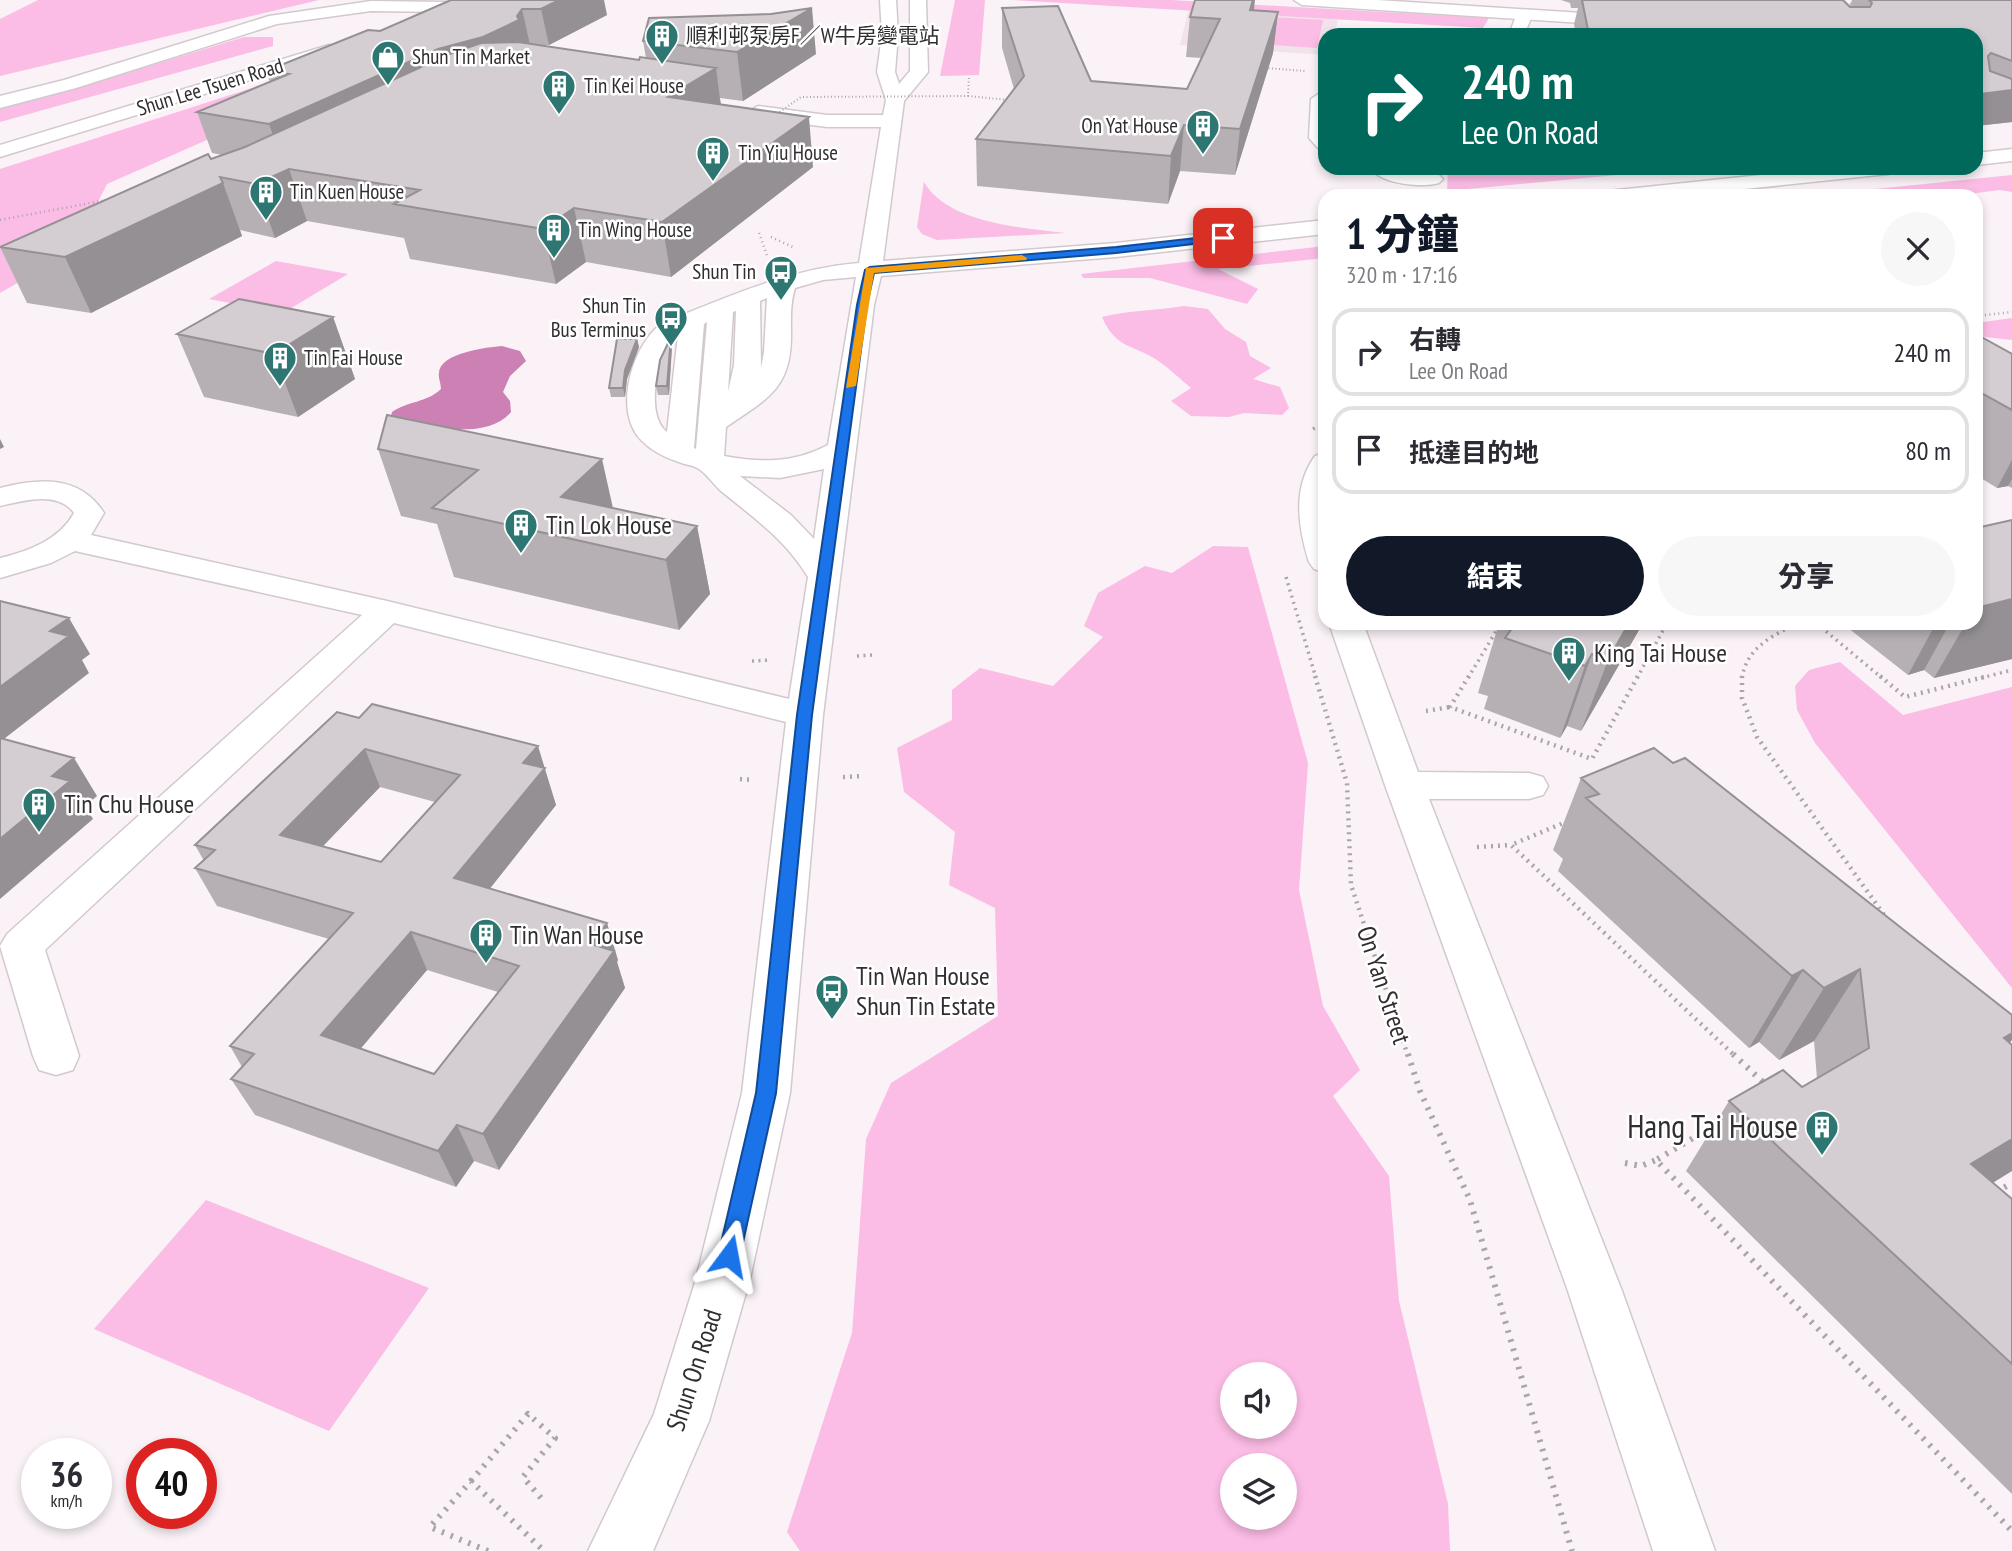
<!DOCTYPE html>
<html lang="zh-TW">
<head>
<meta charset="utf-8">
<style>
  body { margin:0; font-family:"PT Sans Narrow","Noto Sans TC",sans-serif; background:#f7f7f7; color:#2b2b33; height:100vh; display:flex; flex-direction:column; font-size:26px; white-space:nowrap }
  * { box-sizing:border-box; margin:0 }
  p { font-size:23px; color:#7c7c81 }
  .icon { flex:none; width:38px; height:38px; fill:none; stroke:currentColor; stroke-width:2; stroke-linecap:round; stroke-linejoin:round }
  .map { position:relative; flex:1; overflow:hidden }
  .panel { position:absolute; left:1318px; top:189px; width:665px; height:441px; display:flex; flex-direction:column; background:#fff; border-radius:21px; box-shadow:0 4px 10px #0003 }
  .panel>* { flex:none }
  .top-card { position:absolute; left:1318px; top:28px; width:665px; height:147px; border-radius:21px; box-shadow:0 4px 10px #0003; background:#00695c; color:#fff; overflow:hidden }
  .tools { position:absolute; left:1220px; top:1362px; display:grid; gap:14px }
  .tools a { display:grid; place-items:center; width:77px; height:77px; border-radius:50%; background:#fff; box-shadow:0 4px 10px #0003; font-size:35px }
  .speed { position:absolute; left:21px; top:1438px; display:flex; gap:14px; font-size:35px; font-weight:700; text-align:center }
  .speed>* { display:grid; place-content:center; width:91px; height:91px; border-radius:50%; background:#fff; box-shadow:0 4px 10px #0003; line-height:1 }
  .speed small { font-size:18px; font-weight:400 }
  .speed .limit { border:10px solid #d22; background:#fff; color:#111 }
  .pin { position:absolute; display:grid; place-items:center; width:60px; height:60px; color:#fff; margin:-30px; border-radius:14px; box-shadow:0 4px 10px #0006 }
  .me { position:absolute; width:77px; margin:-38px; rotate:13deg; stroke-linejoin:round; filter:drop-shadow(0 0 5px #0008) }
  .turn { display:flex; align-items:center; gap:24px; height:147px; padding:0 28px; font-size:32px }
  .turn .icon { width:91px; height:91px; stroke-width:2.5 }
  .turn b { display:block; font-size:49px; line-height:60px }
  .round { display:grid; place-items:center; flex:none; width:74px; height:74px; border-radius:37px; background:#f7f7f7 }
  .summary { display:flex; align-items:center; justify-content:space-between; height:119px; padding:0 28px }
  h1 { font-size:42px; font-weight:800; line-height:52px; color:#111827 }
  .primary-button { display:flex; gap:14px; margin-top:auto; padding:14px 28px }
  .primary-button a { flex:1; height:80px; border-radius:42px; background:#111827; color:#fff; font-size:28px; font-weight:800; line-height:80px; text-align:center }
  .primary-button a+a { background:#f7f7f7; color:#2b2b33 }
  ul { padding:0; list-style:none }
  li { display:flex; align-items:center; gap:21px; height:88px; margin:0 14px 10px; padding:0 14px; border:4px solid #e1e1e2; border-radius:21px }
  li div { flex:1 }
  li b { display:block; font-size:26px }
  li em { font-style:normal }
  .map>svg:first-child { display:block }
</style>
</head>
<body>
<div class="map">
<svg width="2012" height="1551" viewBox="0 0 2012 1551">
  <rect width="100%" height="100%" fill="#faf2f7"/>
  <path fill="#f1e2eb" d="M1189 8 1338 17 1335 35H1325V55L1180 45Z"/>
  <path fill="#fbbce5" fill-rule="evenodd" d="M38 0H319L0 76V19Z
    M955 0H985L979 75 940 76Z
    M1012 0H1171L1489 18 1483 28Z
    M1269 17 1323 20 1317 48 1261 44Z
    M432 30 209 139 107 184 73 251 0 293V169Z
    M244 37H273V46L0 122V104L64 92Z
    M1448 168H1538L1627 174 1447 191Z
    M2012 175V192L1999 190 1955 196H1807Z
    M924 182C947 223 1023 228 1065 233L937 240 922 234 917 227Z
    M1325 246V258L1218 269 1258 289 1247 304 1150 278H1083L1081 274Z
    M276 261 348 274 283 313 209 299Z
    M1184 306 1208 309 1225 329 1246 342 1250 356 1271 368 1253 379 1280 387 1289 408 1282 415 1244 413 1229 417 1191 416 1171 401 1191 388C1180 379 1169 368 1157 360 1132 344 1115 348 1102 317 1129 310 1156 311 1184 306Z
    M2012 318V340L1976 336V323Z
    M1213 546 1248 547 1308 763 1299 890 1323 1006 1360 1070 1333 1096 1389 1176 1399 1301 1448 1504 1450 1551H800L787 1532 852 1333 866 1139 891 1083 998 1016 995 908 949 885 955 832 904 792 897 748 952 720V690L980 668 1053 686 1103 637 1084 626 1098 593 1145 566 1172 573ZM1232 1374H1284V1426H1232ZM1232 1465H1284V1517H1232Z
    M1840 662 1903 715 2012 687V988L1815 743 1797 710 1795 686 1809 670Z
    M206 1200 429 1288 329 1431 94 1329Z"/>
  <path fill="#cc80b3" d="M502 346 520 351 526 361 510 376 503 392 510 401 511 412C486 442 424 425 390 420L392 412C408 401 426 403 441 389 441 383 438 378 439 373 439 353 488 347 502 346Z"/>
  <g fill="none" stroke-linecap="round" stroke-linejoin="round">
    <defs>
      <path id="minor" d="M880 0H896L898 35 895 72 899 84 910 71V0H926L928 72 904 101 883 261 1116 243 1325 220V234L1116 257 881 276 874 305 823 715 790 1093 750 1279 709 1421 653 1551H588L654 1414 696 1279 742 1093 786 722 394 623 45 950 79 1056 73 1070 56 1075 39 1070 33 1056 0 946 7 934 362 615 75 551 51 563 0 578V558C29 551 59 540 74 513 58 490 22 501 0 506V488C40 478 80 475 104 513L91 535 387 601 789 699 808 577C786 540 754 518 721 491 714 485 707 474 699 469 694 465 685 465 679 462 666 458 652 451 642 441 612 412 632 345 662 323 728 297 788 269 859 263L881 127H827L758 118 748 112 758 106 827 115H883L886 100 877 72 882 35ZM856 277 828 445C795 463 760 463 724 456L726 427C765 400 791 390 791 336 791 319 790 304 795 288L823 280ZM767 298 764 352 761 368 760 301ZM736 311 734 365 728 392 733 312ZM707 322 696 449 694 448 704 324ZM678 335 667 432C644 415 657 351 678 335ZM824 469 814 539 791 515 740 476 780 478Z
        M371 1 447 2 470 7 472 10 464 15 447 12 371 11 277 24 76 88 0 108V96L64 80 269 16Z
        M1524 11 1532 16 1524 35H1512L1510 32 1516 16Z
        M1320 93 1325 95V150L1318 148 1309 138 1311 99Z
        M2012 149V161L1976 165V153Z
        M1370 168 1432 173 1439 175 1443 179 1439 183C1421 188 1381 184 1370 168Z
        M1827 168H1898L1895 172 1888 174 1679 196H1606L1609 191 1617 190Z
        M1325 453V572L1314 569 1309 562C1298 527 1292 488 1315 456Z
        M1329 623H1363L1418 772 1529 773 1543 777 1548 786 1543 795 1529 799H1429L1622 1291 1715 1551H1653L1568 1291 1385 785Z"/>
      <path id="major" d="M1294 0H1377L1629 16 1637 21 1629 26 1302 5Z
        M329 45 335 46 338 50 335 54 0 157V145Z"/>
    </defs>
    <use href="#minor" stroke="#d1c9ce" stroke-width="3"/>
    <use href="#major" stroke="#d1c9ce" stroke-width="3"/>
    <path stroke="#aba5a9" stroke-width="2" stroke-dasharray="1 2.5" stroke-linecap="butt" d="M1845 9 1854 0
      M1265 68 1305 71
      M968 96 1009 100"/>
    <path stroke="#aba5a9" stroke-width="2.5" stroke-dasharray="1 3.5" stroke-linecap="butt" d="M0 220 106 200
      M759 233 767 256
      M771 237 795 248
      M1976 316 2012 312"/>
    <path stroke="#aba5a9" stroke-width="3.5" stroke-dasharray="2 4.5" stroke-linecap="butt" d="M1313 429 1325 422
      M1286 577 1316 678
      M1816 623 1882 678
      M857 656 874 655
      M752 661 771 660
      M1468 678 1501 623
      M1637 678 1667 623
      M1742 678C1747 647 1773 635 1799 623
      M1981 678 2012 670"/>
    <path stroke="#aba5a9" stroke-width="4.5" stroke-dasharray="2 5" stroke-linecap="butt" d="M1315 676 1347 783 1351 885 1408 1056
      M1469 676 1450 707 1592 759 1638 676
      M1742 676V698L1757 737 1887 919
      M1880 676 1905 697 1988 676
      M1426 711 1450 707
      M843 777 862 776
      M740 779 753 780
      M1568 821 1511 845 1735 1056
      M1477 847 1511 845"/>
    <path stroke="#aba5a9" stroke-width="6" stroke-dasharray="2.5 7" stroke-linecap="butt" d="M1408 1054 1420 1091 1470 1200 1572 1551
      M1733 1054 1766 1085
      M1717 1124 1656 1160 2012 1531
      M1625 1163 1641 1166 1656 1160
      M1996 1192 2012 1183
      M471 1481 528 1414 555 1438 523 1477 541 1498
      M488 1551 430 1527 471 1481 544 1551"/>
    <use href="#minor" fill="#fff" fill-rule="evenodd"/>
    <use href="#major" fill="#fff" fill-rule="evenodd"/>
    <path stroke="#aba5a9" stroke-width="2" stroke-dasharray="1 2.5" stroke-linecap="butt" d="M774 116 801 97 968 96 969 76"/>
  </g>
  <path fill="#b6b0b5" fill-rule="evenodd" d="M451 0 607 15 549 45H540L639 60 646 58 643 41 816 54 743 101 720 98 721 104 813 167 671 277 586 262 556 284 410 259 404 238 307 221 275 238 240 230 242 236 91 313 27 303 0 247 222 155 212 153 197 112 270 82 266 71 380 31Z
    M1561 0H1843L1850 6 1852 0H2012V122L1976 126V35H1576L1574 24 1578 8H1571L1570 3Z
    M1002 8 1091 81 1187 89 1202 58 1186 57 1190 17 1254 11 1278 12 1273 53 1235 175 1180 171 1168 204 977 186 976 139 1014 89 1002 48Z
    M333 317 355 379 298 417 204 397 177 334Z
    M1976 334 2012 354V488L2008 486 1997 488 1976 475Z
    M637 339 639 347 627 379 625 397H611L609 388Z
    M672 346 669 395H658L656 386Z
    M387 415 613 508 697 526 710 594 679 630 454 577 437 524 401 516 378 449Z
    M1499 623H1643L1581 731 1567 726 1560 738 1484 709 1488 696 1478 693Z
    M1850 623H1976L2012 659 1934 678 1924 670 1908 675 1848 628Z
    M337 712 544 768 556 805 490 888 618 960 617 962 625 988 499 1170 474 1161 456 1187 255 1115 231 1079 242 1067 230 1046 329 939 217 906 195 868 204 861 195 845ZM380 787 435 802 381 862 323 846ZM427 970 498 992 434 1074 360 1049Z
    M1581 778 2010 1043 1993 1183 2012 1199V1494L1686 1171 1729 1101 1802 1087 1817 1079 1814 1041 1779 1060 1759 1042 1749 1048 1558 871 1563 859 1553 850Z"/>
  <path fill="#949093" d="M559 0H604L607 15 549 45 541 9Z
    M1253 0H1255L1253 17 1250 10Z
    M812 8 816 54 743 101 737 52Z
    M522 9 530 45 284 166 269 124 438 49 517 16Z
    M1278 12 1273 53 1235 175 1240 129Z
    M716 68 722 115 668 97Z
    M2012 90V122L1976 126V97L1980 94Z
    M809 117 813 167 671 277 662 222Z
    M1184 125 1180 171 1168 204 1171 156Z
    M289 169 307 221 275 238 256 184Z
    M223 183 242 236 91 313 65 257Z
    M574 208 586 262 556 284 543 229Z
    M333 317 355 379 298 417 274 354Z
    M671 337 672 346 669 395 667 386Z
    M637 339 639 347 627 379 625 397 623 388 625 370Z
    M0 439 4 447 0 449Z
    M602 459 617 526 561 497Z
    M2012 460V479L2008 486 1997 488Z
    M697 526 710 594 679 630 666 560Z
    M2012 599V659L1934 678 1966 623H1976V608Z
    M69 618 90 654 82 660 89 673 0 742V687L50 631Z
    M1629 623H1643L1581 731 1608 660Z
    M1936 623H1950L1924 670 1908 675Z
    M1592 654 1567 726 1560 738 1585 666Z
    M538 746 556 805 469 915 454 878 523 763Z
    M365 749 380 787 298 872 280 835Z
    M74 758 97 796 85 806 93 819 0 899V839L52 776Z
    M607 923 618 960 617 962 625 988 499 1170 483 1134 591 944Z
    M411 932 427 970 341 1072 321 1035Z
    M1860 969 1814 1041 1779 1060 1824 988Z
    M1803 970 1759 1042 1749 1048 1792 976Z
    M2012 1033V1040L1967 1096 2004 1038Z
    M457 1125 474 1161 456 1187 438 1151Z
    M2012 1139V1171L1912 1233 1971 1164Z"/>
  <path fill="#d4cdd2" stroke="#949093" stroke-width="2" fill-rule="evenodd" d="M451 0H559L541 9H522L517 16 519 20 483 37 438 49 269 124 197 112 289 74 266 71 368 30 380 31Z
    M1195 0H1253L1250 10 1278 12 1240 129 1184 125 1171 156 976 139 1024 76 1002 8 1058 6 1091 81 1187 89 1220 19 1190 17Z
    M1582 0H1843L1850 7H1870L1872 3 1869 0H2012V61L1991 53 1988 56 1990 71 2012 79V90L1980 94 1984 96 1976 97V35H1589Z
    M812 8 737 52 643 41 649 18 771 14Z
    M1430 33 1463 35H1430Z
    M518 42 639 60 640 57 716 68 668 97 809 117 662 222 574 208 543 229 394 204 420 190 289 169 256 184 220 177 223 183 65 257 0 247 208 154 211 159 245 147 452 53 481 43Z
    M239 299 333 317 274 354 177 334Z
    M1976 334 2012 354V410L1976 390Z
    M671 337 667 386H656L660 360Z
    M617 339H637L625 370 623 388H609Z
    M387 415 602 459 561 497 697 526 666 560 432 508 478 470 378 449Z
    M2012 520V599L1976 608V528Z
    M0 601 69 618 50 631 69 636 0 687Z
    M1502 623H1629L1608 660 1592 654 1585 666 1505 638 1513 627Z
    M372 704 538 746 523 763 545 768 454 878 607 923 591 944 614 951 483 1134 457 1125 438 1151 231 1079 254 1054 230 1046 353 913 195 868 215 850 195 845 337 712 359 718ZM365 749 460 775 381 862 280 835ZM411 932 519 966 434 1074 321 1035Z
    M0 738 74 758 52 776 70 781 0 839Z
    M1654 748 1673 763 1685 758 2012 1015V1033L2004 1038 2012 1045V1139L1971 1164 2012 1199V1364L1729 1101 1783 1070 1802 1087 1869 1048 1860 969 1824 988 1803 970 1792 976 1586 798 1599 794 1581 778Z"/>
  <path fill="#1a73e8" stroke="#114b97" stroke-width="2" d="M1223 235 1227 236V240L1116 253 874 273 867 305 812 715 776 1093 740 1256 737 1263 729 1266 721 1263 718 1256 756 1093 797 715 857 305 865 270 870 267 1116 247Z"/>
  <path fill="#f59e0b" d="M1022 255 1027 258 1026 260 874 273 856 386 846 388 866 268Z"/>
  <defs>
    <symbol id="building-pin" viewBox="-11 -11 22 30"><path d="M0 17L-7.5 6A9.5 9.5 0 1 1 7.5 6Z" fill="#2d7672" stroke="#fff"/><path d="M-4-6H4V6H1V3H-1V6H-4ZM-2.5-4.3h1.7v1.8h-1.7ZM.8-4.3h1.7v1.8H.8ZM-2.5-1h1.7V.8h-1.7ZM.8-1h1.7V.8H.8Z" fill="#fff"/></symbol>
    <symbol id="shop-pin" viewBox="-11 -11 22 30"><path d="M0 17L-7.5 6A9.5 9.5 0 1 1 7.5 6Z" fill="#2d7672" stroke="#fff"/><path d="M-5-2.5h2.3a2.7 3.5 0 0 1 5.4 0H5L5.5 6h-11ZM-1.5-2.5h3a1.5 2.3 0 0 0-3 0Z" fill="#fff"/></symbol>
    <symbol id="bus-pin" viewBox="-11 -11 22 30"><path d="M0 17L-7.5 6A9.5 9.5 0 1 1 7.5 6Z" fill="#2d7672" stroke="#fff"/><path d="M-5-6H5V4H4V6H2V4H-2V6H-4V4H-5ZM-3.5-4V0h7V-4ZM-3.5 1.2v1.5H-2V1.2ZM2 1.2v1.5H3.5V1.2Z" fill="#fff"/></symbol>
  </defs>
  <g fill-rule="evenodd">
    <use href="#building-pin" x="643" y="17" width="38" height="52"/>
    <use href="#shop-pin" x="369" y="38" width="38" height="52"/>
    <use href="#building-pin" x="540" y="67" width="38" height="52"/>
    <use href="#building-pin" x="1184" y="107" width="38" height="52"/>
    <use href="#building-pin" x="694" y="134" width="38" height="52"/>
    <use href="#building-pin" x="247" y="173" width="38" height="52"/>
    <use href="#building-pin" x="535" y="211" width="38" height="52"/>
    <use href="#bus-pin" x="762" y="253" width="38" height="52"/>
    <use href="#bus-pin" x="652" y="299" width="38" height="52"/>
    <use href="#building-pin" x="261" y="339" width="38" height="52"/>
    <use href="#building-pin" x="502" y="506" width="38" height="52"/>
    <use href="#building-pin" x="1550" y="634" width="38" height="52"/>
    <use href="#building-pin" x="20" y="785" width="38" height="52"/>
    <use href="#building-pin" x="467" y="916" width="38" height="52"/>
    <use href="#bus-pin" x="813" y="972" width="38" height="52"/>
    <use href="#building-pin" x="1803" y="1108" width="38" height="52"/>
  </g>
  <g text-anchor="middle" stroke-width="5" stroke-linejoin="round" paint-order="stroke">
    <g font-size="21" fill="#312e30" stroke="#fff" text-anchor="start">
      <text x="686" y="43">順利邨泵房F／W牛房變電站</text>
      <text x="412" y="64">Shun Tin Market</text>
      <text x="584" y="93">Tin Kei House</text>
      <text x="1178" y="133" text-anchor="end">On Yat House</text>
      <text x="738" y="160">Tin Yiu House</text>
      <text x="290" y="199">Tin Kuen House</text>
      <text x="578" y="237">Tin Wing House</text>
      <text x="756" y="279" text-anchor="end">Shun Tin</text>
      <text x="646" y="313" text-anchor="end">Shun Tin<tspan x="646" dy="24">Bus Terminus</tspan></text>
      <text x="304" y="365">Tin Fai House</text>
    </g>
    <g font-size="21" fill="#312e30" stroke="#fff">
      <text transform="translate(210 87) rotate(-17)" y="7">Shun Lee Tsuen Road</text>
    </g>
    <g font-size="26" fill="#312e30" stroke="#fff" text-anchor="start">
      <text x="546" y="534">Tin Lok House</text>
      <text x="1594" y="662">King Tai House</text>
      <text x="64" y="813">Tin Chu House</text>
      <text x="510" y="944">Tin Wan House</text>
      <text x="856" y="985">Tin Wan House<tspan x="856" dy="30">Shun Tin Estate</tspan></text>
    </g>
    <g font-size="26" fill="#312e30" stroke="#fff">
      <text transform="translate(1384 985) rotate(72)" y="9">On Yan Street</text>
      <text transform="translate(694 1370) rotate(-72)" y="9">Shun On Road</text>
    </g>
    <g font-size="32" fill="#312e30" stroke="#fff" text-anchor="end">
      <text x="1798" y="1138">Hang Tai House</text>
    </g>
  </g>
</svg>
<div class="tools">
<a><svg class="icon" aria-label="sound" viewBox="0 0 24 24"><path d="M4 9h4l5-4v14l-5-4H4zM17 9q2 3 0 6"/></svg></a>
<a><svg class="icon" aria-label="layers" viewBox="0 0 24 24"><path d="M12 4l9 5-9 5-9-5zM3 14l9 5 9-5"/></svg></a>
</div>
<div class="speed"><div>36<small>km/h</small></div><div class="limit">40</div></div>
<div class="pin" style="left:1223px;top:238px;background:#d93025"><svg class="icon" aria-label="arrive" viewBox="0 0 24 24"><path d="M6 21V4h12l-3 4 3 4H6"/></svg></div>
<svg class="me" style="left:729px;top:1256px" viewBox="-20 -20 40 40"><path d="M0-17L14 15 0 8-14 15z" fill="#1a73e8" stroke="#fff" stroke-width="4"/></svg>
<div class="top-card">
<div class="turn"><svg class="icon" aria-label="right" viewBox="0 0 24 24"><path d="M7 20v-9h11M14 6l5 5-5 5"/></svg><div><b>240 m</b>Lee On Road</div></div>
</div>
<section class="panel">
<div class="summary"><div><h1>1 分鐘</h1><p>320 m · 17:16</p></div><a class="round"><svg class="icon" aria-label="close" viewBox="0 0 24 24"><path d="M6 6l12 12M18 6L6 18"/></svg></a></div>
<ul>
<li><svg class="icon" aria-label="right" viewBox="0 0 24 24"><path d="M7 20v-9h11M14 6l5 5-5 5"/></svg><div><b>右轉</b><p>Lee On Road</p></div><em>240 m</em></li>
<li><svg class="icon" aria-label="arrive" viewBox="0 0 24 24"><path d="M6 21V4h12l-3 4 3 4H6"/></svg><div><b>抵達目的地</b></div><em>80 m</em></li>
</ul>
<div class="primary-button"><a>結束</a><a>分享</a></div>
</section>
</div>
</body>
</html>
